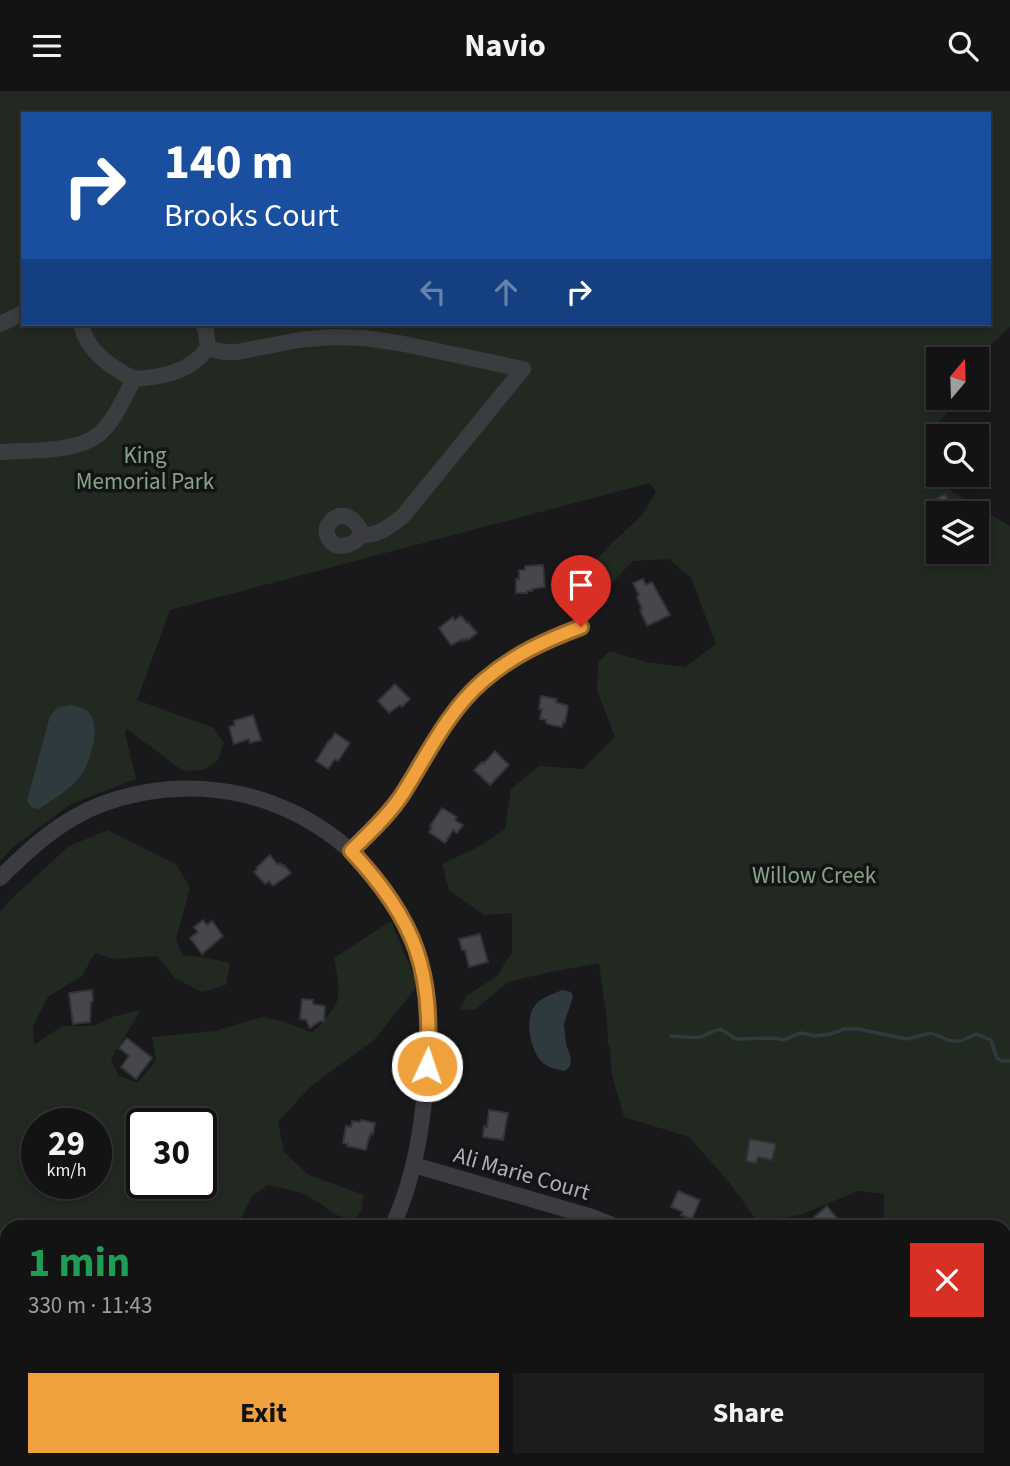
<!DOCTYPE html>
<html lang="en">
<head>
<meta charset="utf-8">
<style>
  body { margin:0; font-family:"Source Sans 3",sans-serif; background:#1c1c1d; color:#f1f3f6; height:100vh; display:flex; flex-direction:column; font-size:26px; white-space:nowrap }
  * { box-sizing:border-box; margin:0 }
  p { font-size:23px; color:#9d9ea0 }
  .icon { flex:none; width:38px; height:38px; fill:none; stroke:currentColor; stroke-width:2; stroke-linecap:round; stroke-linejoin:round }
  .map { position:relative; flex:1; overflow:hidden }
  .panel { position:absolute; left:0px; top:1129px; width:1012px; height:247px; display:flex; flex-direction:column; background:#131314; border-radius:21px 21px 0 0; box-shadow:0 4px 10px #0003,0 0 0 2px #323234 }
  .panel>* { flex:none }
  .banner { position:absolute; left:21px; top:21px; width:970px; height:214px; border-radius:0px; box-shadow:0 4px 10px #0003,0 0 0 2px #323234; background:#1a4fa0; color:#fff; overflow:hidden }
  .needle { width:46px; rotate:19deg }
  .buttons { position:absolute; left:926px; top:256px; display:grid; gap:14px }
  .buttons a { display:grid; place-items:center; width:63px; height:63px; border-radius:0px; background:#131314; box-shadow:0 4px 10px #0003,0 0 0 2px #323234; font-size:35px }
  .speed { position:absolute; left:21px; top:1017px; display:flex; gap:14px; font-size:35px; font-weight:700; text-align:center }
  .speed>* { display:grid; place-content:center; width:91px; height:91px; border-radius:50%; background:#131314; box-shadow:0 4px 10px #0003,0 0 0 2px #323234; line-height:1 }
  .speed small { font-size:18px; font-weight:400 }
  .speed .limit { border:4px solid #111; border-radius:10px; background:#fff; color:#111 }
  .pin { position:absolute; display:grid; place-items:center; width:60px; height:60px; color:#fff; margin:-72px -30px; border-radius:50% 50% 50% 0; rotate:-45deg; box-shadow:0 0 7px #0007 }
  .pin .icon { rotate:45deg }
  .me { position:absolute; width:77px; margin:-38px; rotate:3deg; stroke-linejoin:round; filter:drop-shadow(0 0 5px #0008) }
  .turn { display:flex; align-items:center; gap:24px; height:147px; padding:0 28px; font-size:32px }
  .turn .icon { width:91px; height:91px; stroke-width:2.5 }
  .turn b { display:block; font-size:49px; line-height:60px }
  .lanes { display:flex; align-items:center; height:66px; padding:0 28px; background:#0003; justify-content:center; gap:35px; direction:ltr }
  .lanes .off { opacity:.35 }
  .round { display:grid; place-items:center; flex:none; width:74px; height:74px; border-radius:0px; background:#1c1c1d }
  .summary { display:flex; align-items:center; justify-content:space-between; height:119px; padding:0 28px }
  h1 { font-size:42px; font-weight:700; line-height:52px; color:#1e9e55 }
  .primary-button { display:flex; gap:14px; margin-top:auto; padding:14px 28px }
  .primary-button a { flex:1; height:80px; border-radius:0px; background:#efa13d; color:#111; font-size:28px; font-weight:700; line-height:80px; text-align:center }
  .primary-button a+a { background:#1c1c1d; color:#f1f3f6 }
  header { display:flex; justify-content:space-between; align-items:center; height:91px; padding:0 28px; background:#131314; font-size:32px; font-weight:700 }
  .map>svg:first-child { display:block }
</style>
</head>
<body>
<header><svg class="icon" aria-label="menu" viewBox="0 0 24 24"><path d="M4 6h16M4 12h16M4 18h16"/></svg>Navio<svg class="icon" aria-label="search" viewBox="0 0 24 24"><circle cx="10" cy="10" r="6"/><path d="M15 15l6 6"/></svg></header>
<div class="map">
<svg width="1010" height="1375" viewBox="0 0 1010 1375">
  <rect width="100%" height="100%" fill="#19191b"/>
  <path fill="#212921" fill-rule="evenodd" d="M0 0H1010V236L982 262 977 273 976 268H938V306H961L926 345V369L946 397 1010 435V1375H598V1368H1004V1136H874L884 1129V1103L858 1100 800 1124 758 1131 729 1091 689 1046 624 1026 612 984 610 957 608 953 607 929 599 872 546 882 508 891 476 918 460 919 466 905 497 885 512 861V822L484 824 449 799 442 773 480 755 505 738 511 698 539 675 583 678 615 646 597 599 598 571 610 560 646 571 685 576 716 553 691 487 669 468 633 470 603 501 561 497 590 476 611 453 642 424 656 401 650 392 170 519 137 609 214 637 224 652 218 669 203 679 183 680 127 638 125 642 136 688 71 713 13 756 0 770ZM23 23H989V233H23ZM938 422H976V460H938Z
    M108 739 176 773 190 797 176 848 182 864 207 867 230 872 226 894 202 901 175 887 157 865 114 868 95 862 82 885 48 906 33 935 34 954 62 935H93L115 925 141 919 111 968 118 984 137 992 156 970 152 946 215 940 263 926 285 931 312 942C342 911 342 910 334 867L391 830 418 894 374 949 310 996 278 1031 284 1061 309 1084 364 1104 361 1120 353 1130 334 1123 321 1113 302 1102 268 1094 252 1105 239 1131 244 1136H7V1368L121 1369 122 1375H0V821L10 809 69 755ZM37 1032H96V1092H37ZM142 1032H201V1092H142Z
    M344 1368 443 1369 447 1375H342Z"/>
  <path fill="#2f3a3f" d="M72 614C76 616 84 617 87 620 103 633 90 674 79 687 69 699 52 709 39 718 33 717 30 716 27 710L50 625 58 616Z
    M562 899 571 901 573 905 564 933 566 953 571 967 570 975 565 980C558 979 551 977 544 973 531 963 524 930 534 916 539 907 554 903 562 899Z"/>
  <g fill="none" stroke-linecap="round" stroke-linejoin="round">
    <path stroke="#2f3a3f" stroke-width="3.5" d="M671 945C680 945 692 948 700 946 719 940 715 932 735 948L774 947 783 949 801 942 815 945 831 943 844 938H858L907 948 931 942 951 950H961L976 943 991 949 997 967 1002 970H1010"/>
  </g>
  <path fill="#46474b" stroke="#333337" stroke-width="2" d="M925 352H936V358H938V380H929V364H925Z
    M945 403 952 415 955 422H937L931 411Z
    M543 474 545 496 532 498V500H527V502H516V488H519V479H525V475Z
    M643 488 646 494 652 491 670 524 647 535 640 519 642 518 637 506 639 504 633 492Z
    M461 525 467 532 468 531 477 542 468 549 467 547 464 550 463 548 451 554 439 537 453 526 455 529Z
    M395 593 410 608 402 616 400 614 389 622 378 610Z
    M541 605 557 608 556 611 568 615 565 632 563 631 562 636 551 634 546 632V629L540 628 542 618H539Z
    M253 624 261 649 250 652 249 648 234 653 229 636 235 634 234 630Z
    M335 642 350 652 338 670 335 668 328 678 316 670 329 649 330 650Z
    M495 660 509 674 490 694 474 679 482 671 484 672Z
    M442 717 457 726 455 729 463 734 457 742 453 739 445 752 429 741 432 736 430 735Z
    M270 764 278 774 280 772 283 775 284 774 291 782 273 795 269 790 265 793 254 781 257 779 256 777Z
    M203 829 207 834 212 830 223 845 202 863 190 847 198 841 194 836Z
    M480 843 488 871 469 876 465 859H462L459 848Z
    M92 899 93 910 91 911 90 931 73 933 69 902Z
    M302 908 313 909V913L325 915 324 931 320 930 310 937 306 929 300 928Z
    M127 947 152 967 136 988 121 976 129 965 119 957Z
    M489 1019 508 1022 503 1049 483 1046 484 1035 487 1036Z
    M361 1029 375 1032 373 1043 371 1042 370 1046H369L366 1059 347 1055 348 1053 343 1052 346 1035 351 1036 352 1030 360 1031Z
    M750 1048 776 1053 772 1069 758 1066 756 1072 746 1070Z
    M678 1100 700 1109 692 1128 681 1124 683 1121 671 1116Z
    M827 1115 844 1136H816L811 1129Z"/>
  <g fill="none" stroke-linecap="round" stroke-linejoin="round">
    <path stroke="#3a3c40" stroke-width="16" d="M0 233 23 222
      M81 233C87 260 110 276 134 288
      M203 233 206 240 208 257 223 261H237L299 249 331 246 364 247 399 252 523 278 403 425C390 435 380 444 363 444 354 452 339 462 329 448 327 445 326 441 327 437 327 434 331 431 333 428 346 418 358 432 363 444
      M0 361C28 359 75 362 98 344 115 330 124 306 134 288 163 286 190 281 208 257
      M351 760C369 742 388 725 402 704 427 665 447 621 483 590 513 564 544 550 581 536
      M0 787C30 757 62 728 102 713 236 664 378 735 420 870 431 904 430 941 427 976 423 1031 416 1085 392 1136
      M414 1074 592 1126 617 1136"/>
  </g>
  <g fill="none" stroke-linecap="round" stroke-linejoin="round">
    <defs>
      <path id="route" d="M427 975C434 881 416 829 351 760 369 742 388 725 402 704 427 665 447 621 483 590 513 564 544 550 581 536"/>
    </defs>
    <use href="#route" stroke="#9b6928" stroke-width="18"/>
    <use href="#route" stroke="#efa13d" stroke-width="12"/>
  </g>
  <g text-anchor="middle" stroke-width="7" stroke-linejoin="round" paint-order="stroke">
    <g font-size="23" fill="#85a583" stroke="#141416">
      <text x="145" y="372">King<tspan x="145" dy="26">Memorial Park</tspan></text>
      <text x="814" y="792">Willow Creek</text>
    </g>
    <g font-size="23" fill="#acb2bb" stroke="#141416">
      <text transform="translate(522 1082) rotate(16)" y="8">Ali Marie Court</text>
    </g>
  </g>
</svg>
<div class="buttons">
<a><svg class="needle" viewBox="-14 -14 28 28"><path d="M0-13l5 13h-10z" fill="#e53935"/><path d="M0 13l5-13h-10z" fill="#9d9ea0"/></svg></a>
<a><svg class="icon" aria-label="search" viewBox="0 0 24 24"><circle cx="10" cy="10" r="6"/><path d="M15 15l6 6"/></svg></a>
<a><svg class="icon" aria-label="layers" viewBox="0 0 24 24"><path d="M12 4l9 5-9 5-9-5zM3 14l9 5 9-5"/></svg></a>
</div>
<div class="speed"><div>29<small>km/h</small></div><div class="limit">30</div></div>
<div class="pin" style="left:581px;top:536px;background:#d93025"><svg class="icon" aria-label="arrive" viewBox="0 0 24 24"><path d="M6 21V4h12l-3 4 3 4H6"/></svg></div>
<svg class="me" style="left:427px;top:975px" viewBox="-20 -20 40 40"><circle r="17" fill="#efa13d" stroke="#fff" stroke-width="3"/><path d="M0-11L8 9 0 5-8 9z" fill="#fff"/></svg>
<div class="banner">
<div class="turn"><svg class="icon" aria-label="right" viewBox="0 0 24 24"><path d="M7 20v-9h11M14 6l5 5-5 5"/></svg><div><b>140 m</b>Brooks Court</div></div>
<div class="lanes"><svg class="icon off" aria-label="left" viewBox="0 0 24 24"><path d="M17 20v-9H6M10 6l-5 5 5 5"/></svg><svg class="icon off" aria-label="ahead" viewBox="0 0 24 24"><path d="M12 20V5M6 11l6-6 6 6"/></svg><svg class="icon" aria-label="right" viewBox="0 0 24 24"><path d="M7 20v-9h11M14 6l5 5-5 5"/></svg></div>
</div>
<section class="panel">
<div class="summary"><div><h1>1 min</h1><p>330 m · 11:43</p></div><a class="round" style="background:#d93025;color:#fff"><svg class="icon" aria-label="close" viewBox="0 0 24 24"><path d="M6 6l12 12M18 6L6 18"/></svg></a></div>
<div class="primary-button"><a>Exit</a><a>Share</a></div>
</section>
</div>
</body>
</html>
